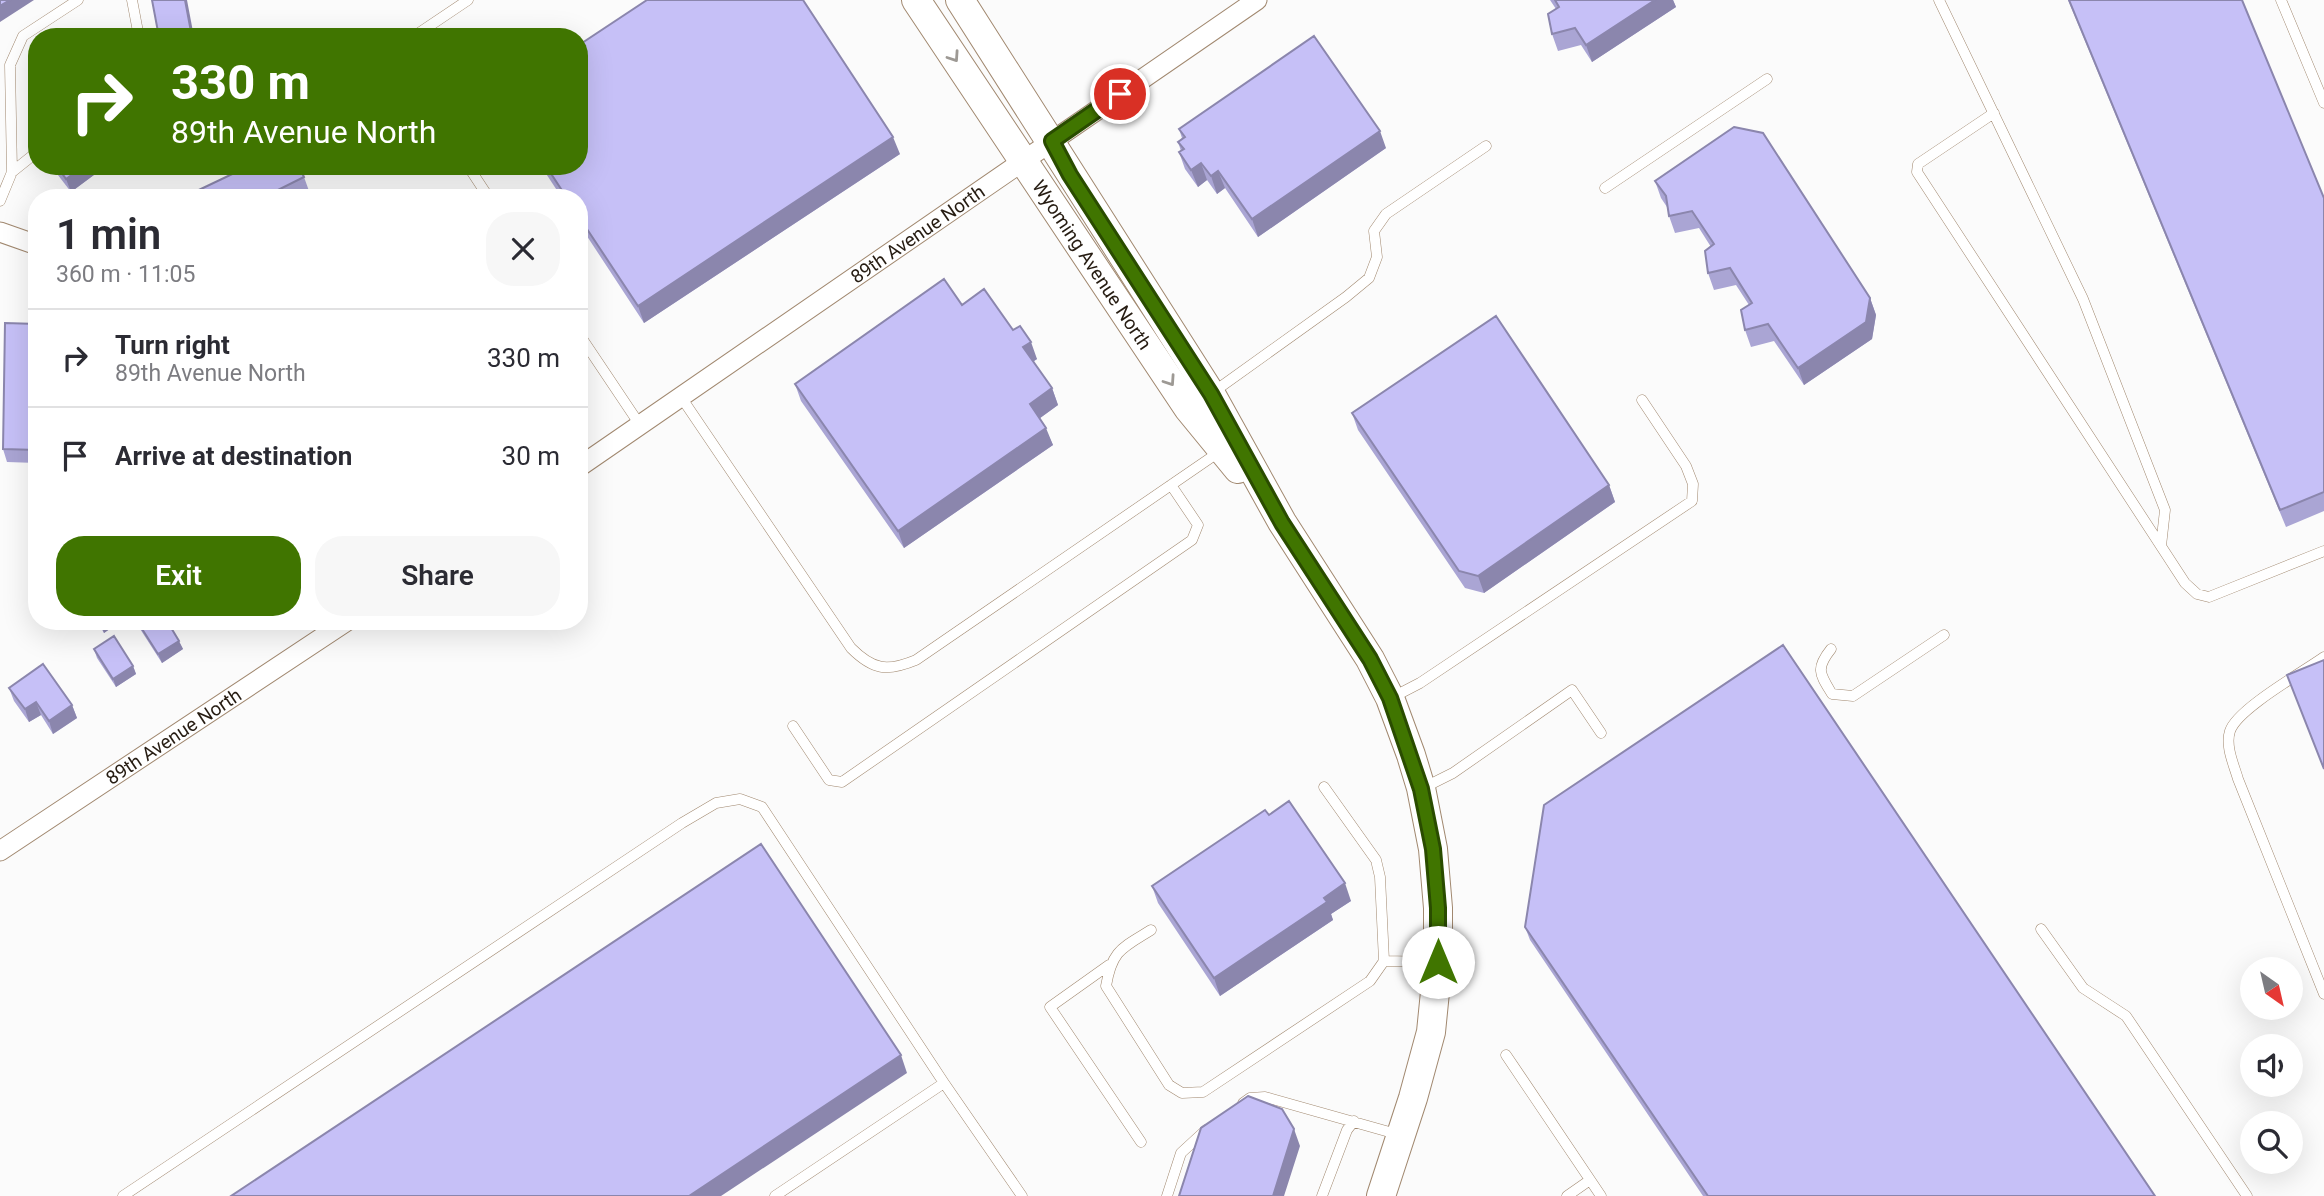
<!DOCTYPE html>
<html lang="en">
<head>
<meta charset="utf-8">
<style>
  body { margin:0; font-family:Roboto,sans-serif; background:#f7f7f7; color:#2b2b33; height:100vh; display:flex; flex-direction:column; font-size:26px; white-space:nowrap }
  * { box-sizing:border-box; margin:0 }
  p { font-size:23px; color:#7c7c81 }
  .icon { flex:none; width:38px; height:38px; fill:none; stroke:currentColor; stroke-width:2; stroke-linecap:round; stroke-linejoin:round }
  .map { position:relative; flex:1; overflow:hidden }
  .details { position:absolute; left:28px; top:189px; width:560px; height:441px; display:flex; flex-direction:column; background:#fff; border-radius:28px; box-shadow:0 7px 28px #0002 }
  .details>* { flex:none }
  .top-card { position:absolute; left:28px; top:28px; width:560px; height:147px; border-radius:28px; box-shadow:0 7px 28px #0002; background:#407500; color:#fff; overflow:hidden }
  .needle { width:46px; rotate:146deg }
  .buttons { position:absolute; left:2240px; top:957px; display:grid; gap:14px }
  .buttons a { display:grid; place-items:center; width:63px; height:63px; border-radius:50%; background:#fff; box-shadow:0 7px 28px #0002; font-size:35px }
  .pin { position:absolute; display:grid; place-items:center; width:60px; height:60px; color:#fff; margin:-30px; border:4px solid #fff; border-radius:50%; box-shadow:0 2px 7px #0007 }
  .me { position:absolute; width:77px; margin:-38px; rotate:0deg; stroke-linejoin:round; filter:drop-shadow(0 0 5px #0008) }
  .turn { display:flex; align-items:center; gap:24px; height:147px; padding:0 28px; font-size:32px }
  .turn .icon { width:91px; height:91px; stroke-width:2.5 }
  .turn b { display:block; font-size:49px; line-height:60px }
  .round { display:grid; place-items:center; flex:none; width:74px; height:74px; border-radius:28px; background:#f7f7f7 }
  .head { display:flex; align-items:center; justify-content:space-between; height:119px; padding:0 28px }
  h1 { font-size:42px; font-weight:600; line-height:52px }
  .button { display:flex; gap:14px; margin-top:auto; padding:14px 28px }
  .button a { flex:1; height:80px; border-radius:28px; background:#407500; color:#fff; font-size:28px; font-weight:600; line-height:80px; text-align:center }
  .button a+a { background:#f7f7f7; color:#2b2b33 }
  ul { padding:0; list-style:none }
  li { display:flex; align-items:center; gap:21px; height:98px; padding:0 28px; border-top:2px solid #e1e1e2 }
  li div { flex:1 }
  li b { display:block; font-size:26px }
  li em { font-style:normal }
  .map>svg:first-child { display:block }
</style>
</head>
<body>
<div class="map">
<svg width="2324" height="1196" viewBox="0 0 2324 1196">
  <rect width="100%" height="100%" fill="#fbfbfb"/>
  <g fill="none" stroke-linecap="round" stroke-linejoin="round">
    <defs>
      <path id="lane" d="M132 0 139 37
        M1939 0 2083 299 2165 510 2161 546
        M2281 0 2324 103
        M413 37 468 0
        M1994 113 1918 164 1917 172 2185 583 2197 594 2209 597 2324 551
        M468 166 489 198
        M12 172 37 152
        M1605 188 1767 79
        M0 201 12 172 10 65 23 36 78 0
        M579 334 640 425
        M1212 393 1346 297 1369 278 1377 257 1374 231 1386 214 1486 146
        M681 397 851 648C873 670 887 672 916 660L1222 450
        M1831 649C1815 669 1820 674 1832 694L1853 696 1944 635
        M2324 657C2303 672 2237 709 2230 731 2225 746 2234 765 2238 779L2324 994
        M1393 697 1420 683 1692 501 1693 484 1686 466 1642 400
        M793 726 829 780 842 782 1192 540 1198 525 1171 485
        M1425 787 1453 773 1572 690 1601 733
        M2041 929 2083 988 2126 1016 2247 1196
        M1151 930C1122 948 1112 950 1106 986L1169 1085 1182 1093 1203 1092 1370 981 1384 961 1380 877 1376 860 1324 787
        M1384 961 1437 962
        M1109 965 1050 1007 1141 1142
        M1506 1055 1601 1196
        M1243 1103 1250 1098 1265 1097 1400 1135
        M123 1196 682 823 716 803 740 799 762 807 944 1083 1022 1196
        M775 1196 944 1083
        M1167 1196 1181 1153 1206 1130
        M1322 1196 1347 1130 1354 1121
        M1567 1196 1590 1180"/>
      <g id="street">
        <path d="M0 232 37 245"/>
        <path id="s1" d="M579 467 1257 0"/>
        <path id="s2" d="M0 851 347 621"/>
      </g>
      <g id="secondary">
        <path id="s3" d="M916 0 1188 408 1238 469"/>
        <path d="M960 0 1211 394 1282 522 1370 659 1390 698 1411 755 1421 788 1433 849 1438 908V962L1431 1032 1413 1098 1381 1196"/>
      </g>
    </defs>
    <use href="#lane" stroke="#a1886f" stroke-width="11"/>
    <use href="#street" stroke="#a1886f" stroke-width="21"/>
    <use href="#secondary" stroke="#a1886f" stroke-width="30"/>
    <use href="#lane" stroke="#fff" stroke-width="10"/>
    <use href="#street" stroke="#fff" stroke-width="19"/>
    <use href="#secondary" stroke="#fff" stroke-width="28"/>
  </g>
  <path fill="#aaa5d4" d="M1550 0H1673L1676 7 1592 62 1581 45 1558 51 1552 34 1556 9Z
    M2068 0H2242L2324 198V511L2286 527Z
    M1179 129 1386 148 1258 237 1225 188 1217 194 1207 180 1198 187 1185 169 1179 152 1181 151 1178 142 1182 138Z
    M900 154 644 323 579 224V198H562L541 166H579Z
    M51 166H106L71 192Z
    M304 177 309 191 294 198H182Z
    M1655 181 1870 298 1876 315 1872 339 1804 385 1774 341 1751 347 1745 330 1749 305 1736 285 1714 290 1708 273 1711 247 1699 228 1675 233 1669 216 1667 207 1661 198Z
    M962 305 1013 330 1037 359 1033 362 1052 388 1058 405 1040 418 1053 445 904 548 801 401 795 384Z
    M37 324V463L7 462 3 449Z
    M1352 413 1609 485 1615 502 1484 593 1465 588 1358 430Z
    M97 621H121L104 633Z
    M135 621H167L183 649 162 663Z
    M94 649 133 666 136 674 116 687 97 658Z
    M9 688 72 705 77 718 53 734 41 715 29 722 14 701Z
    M1269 815 1351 901 1331 914 1333 920 1220 996 1158 903 1152 886Z
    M1525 927 2155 1196H1703L1530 940Z"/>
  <path fill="#8b86ad" d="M10 0H34L0 22V6Z
    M185 0H187L194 37H192Z
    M1655 0H1673L1676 7 1592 62 1586 45Z
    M1380 131 1386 148 1258 237 1252 219Z
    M893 137 900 154 644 323 638 306Z
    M1201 163 1207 180 1198 187 1191 170Z
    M84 166H106L71 192 66 179Z
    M1218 171 1225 188 1217 194 1211 176Z
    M1870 298 1876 315 1872 339 1804 385 1798 368Z
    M1031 342 1037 359 1029 364 1023 347Z
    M1052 388 1058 405 1036 421 1030 404Z
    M1046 428 1053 445 904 548 898 531Z
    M1609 485 1615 502 1484 593 1478 576Z
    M105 621H121L104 633 101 624Z
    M213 621H221L215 626Z
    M179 641 183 649 162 663 158 654Z
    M133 666 136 674 116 687 113 679Z
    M36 702 41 715 29 722 25 709Z
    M72 705 77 718 53 734 49 721Z
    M1345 883 1351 901 1331 914 1333 920 1220 996 1214 978 1324 898Z
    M901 1055 907 1073 721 1196H689Z
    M1294 1129 1300 1146 1284 1196H1273Z"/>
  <path fill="#c6c0f7" stroke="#8b86ad" stroke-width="2" d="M0 0H10L0 6Z
    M152 0H185L192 37H159Z
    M647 0H803L893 137 638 306 579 217V198H567L546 166H579V45Z
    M1555 0H1655L1586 45 1575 28 1552 34 1548 14 1559 7Z
    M2069 0H2242L2324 198V492L2280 510Z
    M1314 36 1380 131 1252 219 1218 171 1211 176 1201 163 1191 170 1179 152 1184 149 1178 142 1185 137 1179 129Z
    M1734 127 1763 133 1870 298 1866 322 1798 368 1768 324 1745 330 1741 310 1752 303 1730 268 1708 273 1705 251 1714 244 1692 211 1669 216 1666 196 1655 181Z
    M57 166H84L66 179Z
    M249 166H299L304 177 262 198H182Z
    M944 279 962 305 984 289 1013 330 1020 326 1031 342 1023 347 1052 388 1030 404 1046 428 898 531 795 384Z
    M1496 316 1609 485 1478 576 1459 571 1352 413Z
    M5 323 37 324V450L3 449Z
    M137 621H167L179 641 158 654Z
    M114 636 133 666 113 679 94 649Z
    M1783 645 2155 1196H1708L1525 927 1544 805Z
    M2324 660V769L2287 675Z
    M43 664 72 705 49 721 36 702 25 709 9 688Z
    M1289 801 1345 883 1324 898 1327 902 1214 978 1152 886 1265 810 1269 815Z
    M761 844 901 1055 689 1196H231Z
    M1248 1096 1282 1109 1294 1129 1273 1196H1179L1201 1128Z"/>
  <defs><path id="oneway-chevron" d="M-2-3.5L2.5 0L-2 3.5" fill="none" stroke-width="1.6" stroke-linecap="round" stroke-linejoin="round" transform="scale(1.75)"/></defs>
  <g stroke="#9d9994">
    <use href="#oneway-chevron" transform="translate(954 57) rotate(56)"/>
    <use href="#oneway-chevron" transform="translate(1170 381) rotate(56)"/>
  </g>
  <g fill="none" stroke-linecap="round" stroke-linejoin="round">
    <defs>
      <path id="route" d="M1120 94 1052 141 1070 175 1211 394 1282 523 1370 659 1390 698 1421 789 1433 849 1438 908V962"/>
    </defs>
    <use href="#route" stroke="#2a4c00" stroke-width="18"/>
    <use href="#route" stroke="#407500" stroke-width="12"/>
  </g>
  <g text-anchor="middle" stroke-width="5" stroke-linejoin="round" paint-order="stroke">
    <g font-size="19" fill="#261c12" stroke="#fff">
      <text dy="7" stroke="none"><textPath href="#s1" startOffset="411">89th Avenue North</textPath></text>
      <text dy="7" stroke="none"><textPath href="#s3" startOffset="318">Wyoming Avenue North</textPath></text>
      <text dy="7" stroke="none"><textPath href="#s2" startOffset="208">89th Avenue North</textPath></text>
    </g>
  </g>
</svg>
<div class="buttons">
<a><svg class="needle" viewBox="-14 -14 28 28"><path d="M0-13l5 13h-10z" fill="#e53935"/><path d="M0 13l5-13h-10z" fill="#7c7c81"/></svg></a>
<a><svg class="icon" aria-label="sound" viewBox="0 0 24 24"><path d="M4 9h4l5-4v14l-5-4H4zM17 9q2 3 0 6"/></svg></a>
<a><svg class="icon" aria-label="search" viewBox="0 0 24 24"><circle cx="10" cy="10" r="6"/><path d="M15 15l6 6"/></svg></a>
</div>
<div class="pin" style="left:1120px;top:94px;background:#d93025"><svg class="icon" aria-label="arrive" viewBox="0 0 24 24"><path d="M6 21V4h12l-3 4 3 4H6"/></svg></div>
<svg class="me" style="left:1438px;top:962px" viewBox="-20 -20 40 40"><circle r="19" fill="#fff"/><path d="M0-13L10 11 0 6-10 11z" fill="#407500"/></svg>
<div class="top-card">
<div class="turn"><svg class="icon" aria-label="right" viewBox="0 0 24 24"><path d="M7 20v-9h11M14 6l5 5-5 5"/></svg><div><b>330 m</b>89th Avenue North</div></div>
</div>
<section class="details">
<div class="head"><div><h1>1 min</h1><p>360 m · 11:05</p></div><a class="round"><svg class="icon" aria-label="close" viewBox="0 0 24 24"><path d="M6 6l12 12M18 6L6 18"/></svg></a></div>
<ul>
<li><svg class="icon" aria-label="right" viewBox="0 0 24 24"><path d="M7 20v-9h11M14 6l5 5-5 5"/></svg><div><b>Turn right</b><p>89th Avenue North</p></div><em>330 m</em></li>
<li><svg class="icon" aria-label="arrive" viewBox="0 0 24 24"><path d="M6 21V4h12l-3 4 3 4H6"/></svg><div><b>Arrive at destination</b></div><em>30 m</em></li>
</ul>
<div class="button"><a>Exit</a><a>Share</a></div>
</section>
</div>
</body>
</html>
